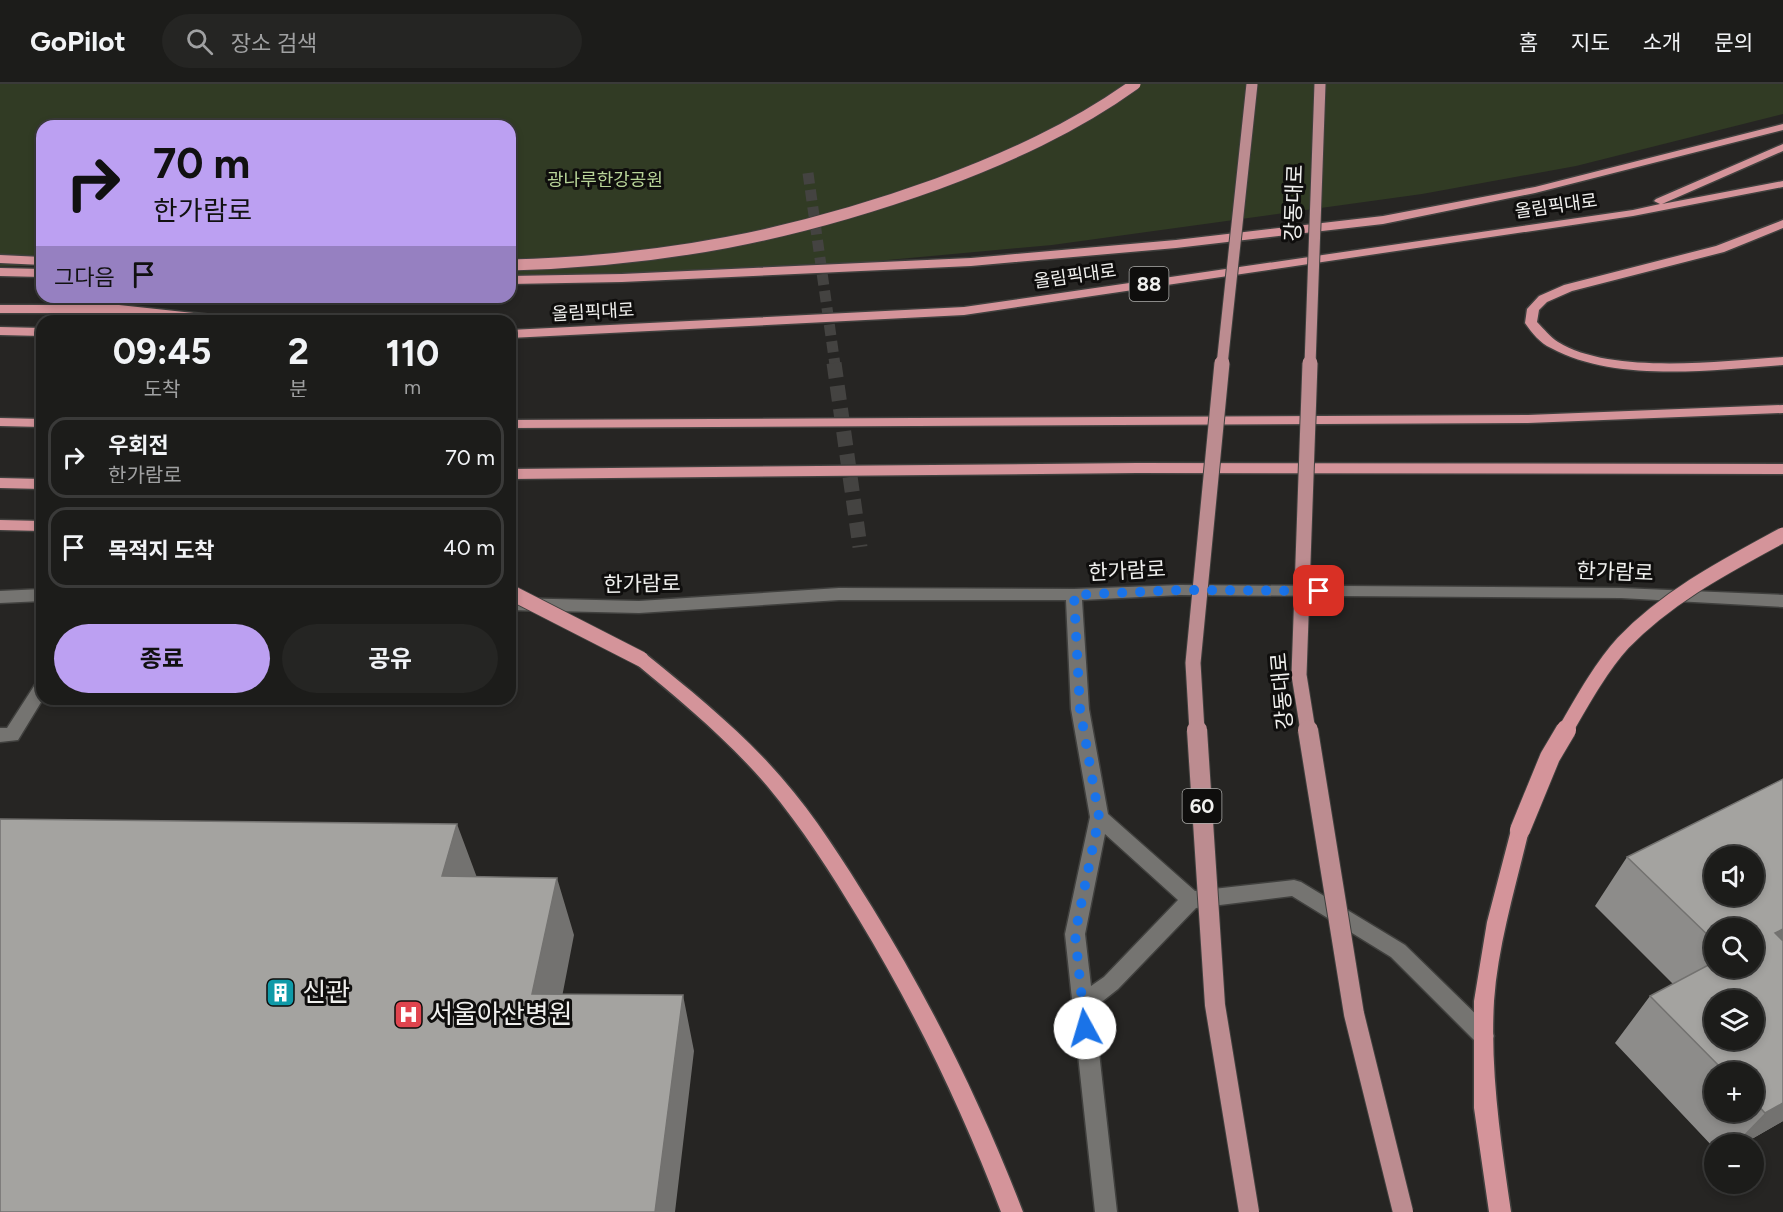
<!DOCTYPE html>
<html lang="ko">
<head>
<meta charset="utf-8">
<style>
  body { margin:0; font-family:Figtree,"Noto Sans KR",sans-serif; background:#252523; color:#f1f3f6; height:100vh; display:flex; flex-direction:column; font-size:22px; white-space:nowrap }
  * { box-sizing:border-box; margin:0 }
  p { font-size:20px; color:#a0a1a2 }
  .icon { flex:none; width:33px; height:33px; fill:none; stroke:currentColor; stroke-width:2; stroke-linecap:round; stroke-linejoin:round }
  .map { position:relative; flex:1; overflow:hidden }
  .sheet { position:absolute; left:36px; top:231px; width:480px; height:390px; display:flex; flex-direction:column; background:#1c1c1a; border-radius:18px; box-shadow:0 3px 9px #0003,0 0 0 2px #3a3a39 }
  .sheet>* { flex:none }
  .top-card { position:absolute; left:36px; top:36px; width:480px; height:183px; border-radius:18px; box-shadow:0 3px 9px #0003,0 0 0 2px #3a3a39; background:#bca0f2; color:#111; overflow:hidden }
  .tools { position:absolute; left:1704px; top:762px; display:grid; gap:12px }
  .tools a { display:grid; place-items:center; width:60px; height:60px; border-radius:50%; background:#1c1c1a; box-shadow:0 3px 9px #0003,0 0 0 2px #3a3a39; font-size:30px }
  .pin { position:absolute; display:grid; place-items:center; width:51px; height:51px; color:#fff; margin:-26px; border-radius:12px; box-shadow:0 3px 9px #0006 }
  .me { position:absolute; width:66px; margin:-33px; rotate:354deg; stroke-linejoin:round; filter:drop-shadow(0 0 4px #0008) }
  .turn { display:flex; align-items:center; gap:21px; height:126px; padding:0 18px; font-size:27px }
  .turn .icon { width:78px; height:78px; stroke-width:2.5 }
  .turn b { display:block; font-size:42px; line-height:51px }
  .then { display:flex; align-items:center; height:57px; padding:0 18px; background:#0003; gap:12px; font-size:22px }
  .eta { display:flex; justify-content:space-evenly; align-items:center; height:102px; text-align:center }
  .eta b { font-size:36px; font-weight:700; line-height:42px }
  .button { display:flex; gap:12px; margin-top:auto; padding:12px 18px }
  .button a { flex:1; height:69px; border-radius:36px; background:#bca0f2; color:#111; font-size:24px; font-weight:700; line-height:69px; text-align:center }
  .button a+a { background:#252523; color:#f1f3f6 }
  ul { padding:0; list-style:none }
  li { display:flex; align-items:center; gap:18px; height:81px; margin:0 12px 9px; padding:0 6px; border:3px solid #3a3a39; border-radius:18px }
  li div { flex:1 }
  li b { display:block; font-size:22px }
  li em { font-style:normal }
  header { display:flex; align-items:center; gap:36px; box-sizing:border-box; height:84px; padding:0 30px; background:#1c1c1a; border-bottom:2px solid #3a3a39 }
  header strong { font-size:28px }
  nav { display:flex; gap:33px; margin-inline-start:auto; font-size:21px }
  .search { width:420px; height:54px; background:#252523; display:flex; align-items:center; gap:15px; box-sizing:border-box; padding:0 21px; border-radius:33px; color:#a0a1a2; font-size:22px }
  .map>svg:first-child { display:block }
</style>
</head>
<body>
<header>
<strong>GoPilot</strong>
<div class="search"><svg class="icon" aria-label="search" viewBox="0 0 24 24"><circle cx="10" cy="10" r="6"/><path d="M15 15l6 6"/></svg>장소 검색</div>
<nav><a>홈</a><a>지도</a><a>소개</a><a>문의</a></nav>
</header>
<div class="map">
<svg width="1783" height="1128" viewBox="0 0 1783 1128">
  <rect width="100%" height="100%" fill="#262523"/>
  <path fill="#313b24" d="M0 0H1783V30L1576 82 1422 110 1052 161 778 186 510 193V42H42V182H0Z"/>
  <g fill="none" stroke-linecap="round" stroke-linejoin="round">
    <path stroke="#444341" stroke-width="11" stroke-dasharray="11 6" stroke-linecap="butt" d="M808 89 835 281"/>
    <path stroke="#444341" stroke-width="15" stroke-dasharray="15 8" stroke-linecap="butt" d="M834 279 860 463"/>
    <defs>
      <path id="service" d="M42 597 43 615 18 656 0 658V644H7L36 599Z"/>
      <path id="tertiary" d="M1180 501 1621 504 1783 511V523L1621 514 1180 511 1082 516 1089 625 1108 730 1195 807 1294 796 1301 798 1405 861 1491 945 1494 952 1491 959 1484 962 1477 959 1391 873 1292 812 1196 824 1118 905 1094 924 1117 1128H1095L1065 850 1090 733 1071 625 1066 516H839L639 529 510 526V514L639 517 839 504 1074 505ZM1105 750 1178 816 1104 893 1091 902 1085 850Z
        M42 505V517L0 519V507Z"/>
      <path id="trunk" d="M1783 40V46L1535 109 1383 140 1176 164 971 182 622 198 510 200V192L622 190 971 174 1176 156 1383 132 1535 103Z
        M1783 60V67L1662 120 1783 97V103L1633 132 964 231 510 254V246L964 223 1633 126 1660 120 1654 117 1656 115Z
        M1783 136V144L1724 168 1572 207 1547 218 1539 226 1537 238C1544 245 1550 253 1558 258 1611 291 1722 277 1783 273V281C1713 286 1615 299 1551 264 1540 259 1532 249 1525 239L1527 225 1539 212 1564 201 1716 162Z
        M0 171 42 173V181L0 179Z
        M0 184 42 185V193L0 192Z
        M0 221H119L231 233 237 237H195L119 229H0Z
        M0 243 42 244V252L0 251Z
        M1783 321V329L1528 339 510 344V336L1528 331Z
        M0 334 42 335V343L0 342Z
        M1137 379 1783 380V390L1137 389 510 395V385Z
        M0 394 42 395V405L0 404Z
        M0 436 42 437V447L0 446Z
        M641 569 647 571C694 609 741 647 781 693 816 733 844 778 872 823 932 920 982 1021 1023 1128H1001C962 1025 915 928 858 834 831 789 802 744 768 703 729 657 682 618 635 579L633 575 635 571Z
        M1520 738 1527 741 1529 746C1516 802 1498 860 1494 917 1490 988 1501 1058 1511 1128H1489L1474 1024V917L1487 838 1511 746 1513 741Z"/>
    </defs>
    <use href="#service" stroke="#40403e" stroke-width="3"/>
    <use href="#tertiary" stroke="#40403e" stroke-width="3"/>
    <use href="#trunk" stroke="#40403e" stroke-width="3"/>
    <use href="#service" fill="#757471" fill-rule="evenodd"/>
    <use href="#tertiary" fill="#757471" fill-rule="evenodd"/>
    <use href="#trunk" fill="#d4949a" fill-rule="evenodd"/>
    <defs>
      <path id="primary-bridge-far2" d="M1222 281 1252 0
        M1310 281 1320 0"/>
      <path id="primary-bridge-far1" d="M1197 647 1193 579 1222 279
        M1308 647 1299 591 1310 279"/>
      <path id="primary-bridge" d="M1197 646 1215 921 1249 1128
        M1308 646 1354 930 1403 1128"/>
      <path id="trunk-bridge-far2" d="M510 181C663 177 793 152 937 100 1007 74 1074 44 1135 0"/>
      <path id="trunk-bridge-far1" d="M510 508 641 575
        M1565 647C1581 619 1601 583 1623 559 1668 512 1726 482 1783 451"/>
      <path id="trunk-bridge" d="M1520 746 1550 673 1566 646"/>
    </defs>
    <use href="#primary-bridge-far2" stroke="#40403e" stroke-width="13" stroke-linecap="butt"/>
    <use href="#primary-bridge-far1" stroke="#40403e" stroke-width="17" stroke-linecap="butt"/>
    <use href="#primary-bridge" stroke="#40403e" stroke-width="22" stroke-linecap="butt"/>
    <use href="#trunk-bridge-far2" stroke="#40403e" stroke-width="13" stroke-linecap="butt"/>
    <use href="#trunk-bridge-far1" stroke="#40403e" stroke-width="17" stroke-linecap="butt"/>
    <use href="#trunk-bridge" stroke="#40403e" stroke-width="22" stroke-linecap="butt"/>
    <use href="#primary-bridge-far2" stroke="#bc8c90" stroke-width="11"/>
    <use href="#primary-bridge-far1" stroke="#bc8c90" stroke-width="15"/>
    <use href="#primary-bridge" stroke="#bc8c90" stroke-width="20"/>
    <use href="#trunk-bridge-far2" stroke="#d4949a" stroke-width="11"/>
    <use href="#trunk-bridge-far1" stroke="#d4949a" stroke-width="15"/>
    <use href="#trunk-bridge" stroke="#d4949a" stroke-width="20"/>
  </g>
  <path fill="#8d8c8a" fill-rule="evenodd" d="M1783 695V1037L1743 1060H1714V1064L1615 959 1650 912 1673 900 1595 822 1627 773ZM1714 844 1754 884H1714ZM1714 988H1754V1028H1714Z"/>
  <path fill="#737270" d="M457 740 479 799 442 792Z
    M557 794 574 851 552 965 532 910Z
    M1783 845V871L1775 849Z
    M683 911 694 967 675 1128H655Z
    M1783 1019V1037L1743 1060H1735L1765 1029Z"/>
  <path fill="#a4a3a0" stroke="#737270" stroke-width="1.5" fill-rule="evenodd" d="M1783 695V845L1775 849 1783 857V1019L1765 1029 1754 1017V988H1725L1650 912 1714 878V884H1754V844H1714V857L1627 773ZM1714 772H1754V812H1714ZM1714 916H1754V956H1714Z
    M0 735 457 740 442 792 557 794 532 910 683 911 655 1128H0Z"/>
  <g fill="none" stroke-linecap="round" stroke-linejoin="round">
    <path stroke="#1a73e8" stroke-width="10" stroke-dasharray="0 18" d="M1085 944 1075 850 1099 733 1080 625 1074 511 1180 506 1319 507"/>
  </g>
  <defs>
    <symbol id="building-square" viewBox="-11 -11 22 22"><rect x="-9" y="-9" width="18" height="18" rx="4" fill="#0f9aa8" stroke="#0f0e0d"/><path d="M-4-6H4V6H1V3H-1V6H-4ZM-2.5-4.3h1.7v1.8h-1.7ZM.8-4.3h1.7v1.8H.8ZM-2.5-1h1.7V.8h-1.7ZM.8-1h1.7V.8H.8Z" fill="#fff"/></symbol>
    <symbol id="hospital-square" viewBox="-11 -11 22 22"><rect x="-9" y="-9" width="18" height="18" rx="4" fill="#e0444e" stroke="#0f0e0d"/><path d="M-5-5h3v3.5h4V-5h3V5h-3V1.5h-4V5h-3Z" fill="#fff"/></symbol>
  </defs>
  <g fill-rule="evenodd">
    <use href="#building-square" x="264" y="892" width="33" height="33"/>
    <use href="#hospital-square" x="392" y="914" width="33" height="33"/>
  </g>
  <g text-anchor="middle" stroke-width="6" stroke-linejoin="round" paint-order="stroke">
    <g font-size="18" fill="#b8d498" stroke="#0f0e0d">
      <text x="605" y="102">광나루한강공원</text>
    </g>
    <g font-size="18" fill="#f0f0ee" stroke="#0f0e0d">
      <text transform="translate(1556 122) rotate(-8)" y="6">올림픽대로</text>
      <text transform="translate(1075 192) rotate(-8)" y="6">올림픽대로</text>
      <text transform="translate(593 228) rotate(-3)" y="6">올림픽대로</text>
    </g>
    <g fill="#0f0e0d" stroke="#acacaa" stroke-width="1.5">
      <rect x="1129.5" y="183" width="39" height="34" rx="4.5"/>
      <rect x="1182.5" y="705" width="39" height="34" rx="4.5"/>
    </g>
    <g font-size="20" font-weight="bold" fill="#f0f0ee">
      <text x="1149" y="207">88</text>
      <text x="1202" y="729">60</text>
    </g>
    <g font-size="21" fill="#f0f0ee" stroke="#0f0e0d">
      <text transform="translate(1294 119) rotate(-88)" y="7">강동대로</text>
      <text transform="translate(1127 487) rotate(-3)" y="7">한가람로</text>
      <text transform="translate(1615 488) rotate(2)" y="7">한가람로</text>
      <text transform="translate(642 500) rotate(-1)" y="7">한가람로</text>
      <text transform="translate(1282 607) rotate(-95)" y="7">강동대로</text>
    </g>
    <g font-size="26" fill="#f0f0ee" stroke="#0f0e0d" text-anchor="start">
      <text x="302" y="917">신관</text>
      <text x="429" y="939">서울아산병원</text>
    </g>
  </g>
</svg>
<div class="tools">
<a><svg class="icon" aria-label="sound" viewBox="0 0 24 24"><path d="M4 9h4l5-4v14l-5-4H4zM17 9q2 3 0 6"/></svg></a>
<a><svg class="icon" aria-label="search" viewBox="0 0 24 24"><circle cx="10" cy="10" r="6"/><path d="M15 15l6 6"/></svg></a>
<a><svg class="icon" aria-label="layers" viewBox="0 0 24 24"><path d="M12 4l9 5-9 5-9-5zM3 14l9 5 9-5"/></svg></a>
<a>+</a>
<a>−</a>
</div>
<div class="pin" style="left:1319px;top:507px;background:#d93025"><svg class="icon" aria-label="arrive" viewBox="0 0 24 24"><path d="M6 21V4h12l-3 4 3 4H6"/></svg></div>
<svg class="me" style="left:1085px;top:944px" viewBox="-20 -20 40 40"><circle r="19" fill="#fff"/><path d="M0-13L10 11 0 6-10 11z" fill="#1a73e8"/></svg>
<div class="top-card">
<div class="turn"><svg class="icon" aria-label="right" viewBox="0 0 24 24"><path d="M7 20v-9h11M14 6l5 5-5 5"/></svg><div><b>70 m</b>한가람로</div></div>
<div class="then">그다음<svg class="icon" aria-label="arrive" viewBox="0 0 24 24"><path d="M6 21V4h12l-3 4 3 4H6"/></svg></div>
</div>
<section class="sheet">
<div class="eta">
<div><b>09:45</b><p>도착</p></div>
<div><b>2</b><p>분</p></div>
<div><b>110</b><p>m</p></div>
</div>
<ul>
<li><svg class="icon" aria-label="right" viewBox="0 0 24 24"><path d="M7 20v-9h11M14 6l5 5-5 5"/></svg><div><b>우회전</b><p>한가람로</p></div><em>70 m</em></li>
<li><svg class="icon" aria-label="arrive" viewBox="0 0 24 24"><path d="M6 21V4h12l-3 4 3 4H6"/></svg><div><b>목적지 도착</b></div><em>40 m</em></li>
</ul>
<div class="button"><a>종료</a><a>공유</a></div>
</section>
</div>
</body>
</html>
